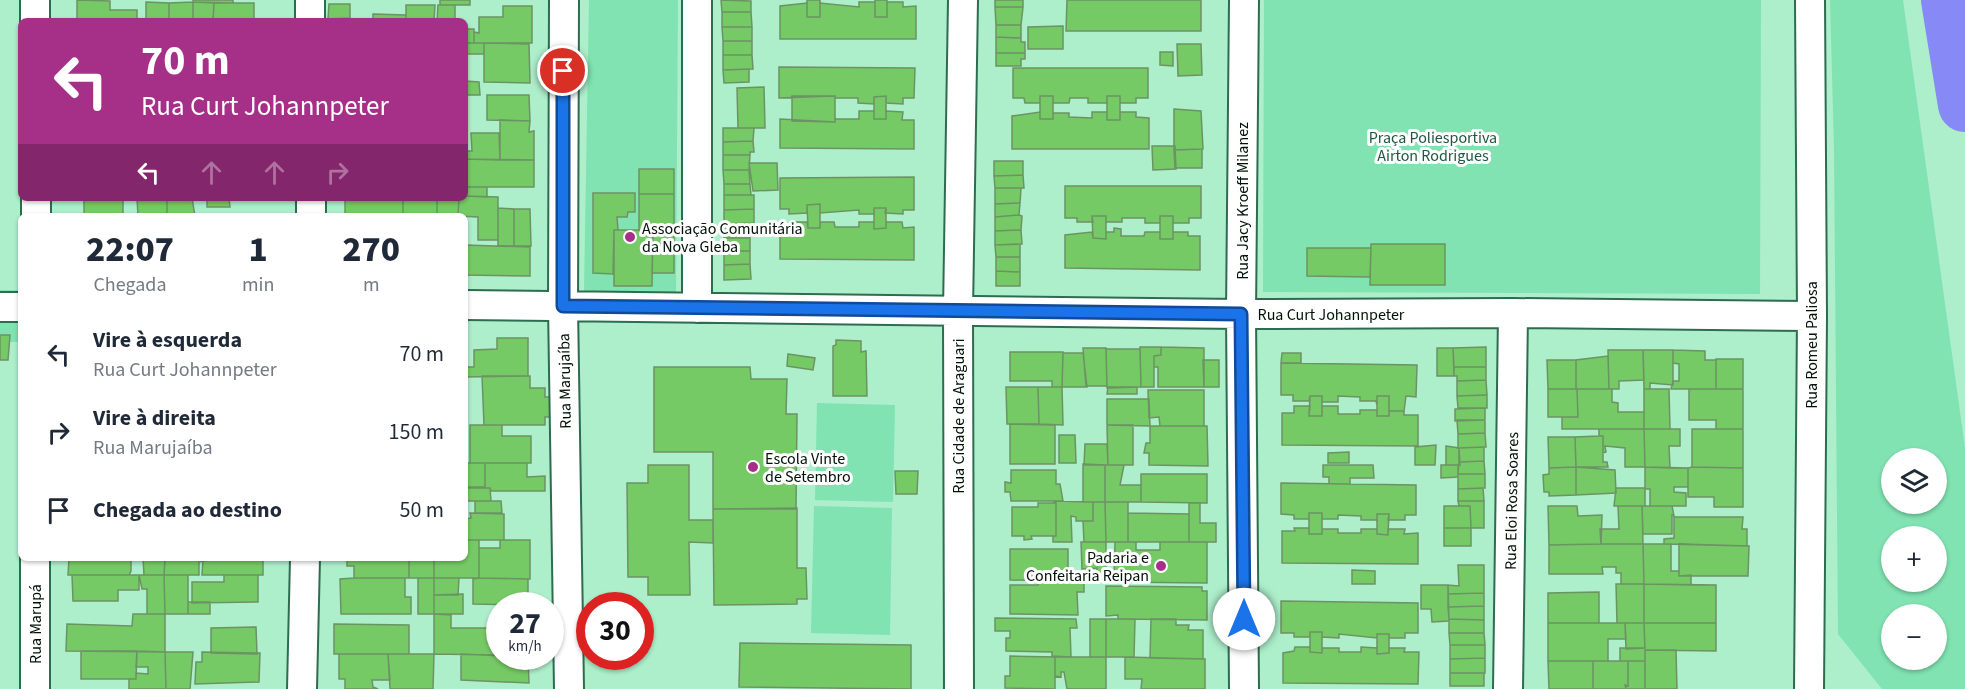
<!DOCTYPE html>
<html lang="pt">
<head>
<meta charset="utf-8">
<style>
  body { margin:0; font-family:"Source Sans 3",sans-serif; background:#f2f2f3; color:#1f2937; height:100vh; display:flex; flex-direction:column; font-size:22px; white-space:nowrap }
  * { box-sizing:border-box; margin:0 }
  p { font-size:20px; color:#747a83 }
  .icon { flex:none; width:33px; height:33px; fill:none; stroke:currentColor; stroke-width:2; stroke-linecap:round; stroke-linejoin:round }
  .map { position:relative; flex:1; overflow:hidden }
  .panel { position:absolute; left:18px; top:213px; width:450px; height:348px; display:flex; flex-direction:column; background:#fff; border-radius:9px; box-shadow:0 2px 4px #0004 }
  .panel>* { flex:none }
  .hud { position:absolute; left:18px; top:18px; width:450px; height:183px; border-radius:9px; box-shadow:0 2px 4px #0004; background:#a63087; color:#fff; overflow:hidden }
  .controls { position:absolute; left:1881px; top:448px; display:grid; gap:12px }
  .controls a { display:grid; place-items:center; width:66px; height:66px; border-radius:50%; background:#fff; box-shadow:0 2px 4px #0004; font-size:30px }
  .speed { position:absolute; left:486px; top:592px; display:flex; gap:12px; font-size:30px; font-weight:700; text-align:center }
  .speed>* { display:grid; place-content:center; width:78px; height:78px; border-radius:50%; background:#fff; box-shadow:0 2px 4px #0004; line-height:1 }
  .speed small { font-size:15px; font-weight:400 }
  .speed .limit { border:9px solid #d22; background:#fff; color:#111 }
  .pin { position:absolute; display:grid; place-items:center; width:51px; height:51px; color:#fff; margin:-26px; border:3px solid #fff; border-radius:50%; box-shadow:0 2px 6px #0007 }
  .me { position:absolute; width:66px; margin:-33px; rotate:0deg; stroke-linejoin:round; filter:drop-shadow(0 0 4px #0008) }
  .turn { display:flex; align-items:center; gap:21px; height:126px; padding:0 24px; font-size:27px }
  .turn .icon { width:78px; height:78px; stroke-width:2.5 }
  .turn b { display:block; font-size:42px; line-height:51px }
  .lanes { display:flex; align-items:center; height:57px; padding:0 24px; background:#0003; justify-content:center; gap:30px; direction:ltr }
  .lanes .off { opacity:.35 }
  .eta { display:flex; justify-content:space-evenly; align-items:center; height:102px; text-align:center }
  .eta b { font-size:36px; font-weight:800; line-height:42px }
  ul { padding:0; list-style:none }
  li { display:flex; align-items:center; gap:18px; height:78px; padding:0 24px }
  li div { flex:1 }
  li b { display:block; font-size:22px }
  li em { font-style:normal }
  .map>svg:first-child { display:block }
</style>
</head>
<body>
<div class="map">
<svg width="1965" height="689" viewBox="0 0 1965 689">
  <rect width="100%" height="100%" fill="#adeecb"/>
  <path fill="#80e3b1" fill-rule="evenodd" d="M589 0H678L676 293 584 291Z
    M1264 0H1761L1760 294 1263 292Z
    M1830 0H1903L1965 448V689H1882L1838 634 1834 148ZM1892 459H1936V504H1892ZM1892 537H1936V582H1892ZM1892 615H1936V660H1892Z
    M0 290H19L21 342H0Z
    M817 403 895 405 893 502 815 500Z
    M814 506 892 508 890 635 811 633Z"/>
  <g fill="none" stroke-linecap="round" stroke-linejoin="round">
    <path stroke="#8789f7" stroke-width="54" d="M1948 0 1965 105"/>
  </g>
  <path fill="#76ca65" stroke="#6c9364" stroke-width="1.5" d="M77 0 110 1V10H137V21H77Z
    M193 0H233V3L193 2Z
    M440 0H470V5H440Z
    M721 0 751 1V12H722Z
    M807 0H820V17H807Z
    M875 0H887V17H875Z
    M995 0H1023V7H995Z
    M1067 0H1201V31H1066Z
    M146 2 169 3V21H146Z
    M193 2V21H169V3Z
    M193 2 214 3 213 21H193Z
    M859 2H875V17H887V2H903V7L916 6V39H780V6L807 3V17H820V3L859 7Z
    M214 3H254V21H213Z
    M329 4H350V18L328 19Z
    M406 5H435L434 21H406Z
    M438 5H455V21H437Z
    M503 6H532V43H474V32L479 33V17H503Z
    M995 7H1023L1021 25H996Z
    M722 12H751L752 27H722Z
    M373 14 406 15V21H373Z
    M996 25H1021V38L996 37Z
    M1063 26V49H1028V27Z
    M722 27H752V41H723Z
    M465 29H474V43H465Z
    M996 37 1021 38V42H1025V53H996Z
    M723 41H752V55H723Z
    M465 43H484V54H465Z
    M484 43 529 44 530 83 484 82Z
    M1177 44H1201L1202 75 1178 76Z
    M1160 52H1173V66L1160 65Z
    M996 53H1025V59H1021V66H996Z
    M723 55H752L753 69 723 70Z
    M779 67 915 68 914 98H903V104L886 103V96L874 97V104L858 103V98H835V96L779 98Z
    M1013 68H1148V98H1136V103H1120V96H1107V103H1088V98H1070L1069 103H1053V96H1040V103H1025L1024 98H1013Z
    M749 69V82L724 83 723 70Z
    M465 81 479 82 480 95H465Z
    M764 87 765 128H738L737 88Z
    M487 95H529L530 121 487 120Z
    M792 96H835V122L792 121Z
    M886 96V119H874V97Z
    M1040 96H1053V119H1040Z
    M1107 96H1120V120H1107Z
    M1174 109 1201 111 1203 149 1174 150Z
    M859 111H874V119H886V111L903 112 902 120H914V149L780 148V119L835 122V119H859Z
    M1040 112V119H1053V113H1069V117L1092 118V112H1107V120H1120V112H1136V117L1149 118V149H1012V116Z
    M500 120 530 121 529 132 534 131V160H500Z
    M723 128H754L753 141 723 142Z
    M471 133H499L500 160 465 159V151H472Z
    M753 141 754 152H750V155H723V142Z
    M1152 146H1175L1176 169 1153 170Z
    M1202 149V168H1175L1174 150Z
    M723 155H750L749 170H723Z
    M465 159 534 160V187H465Z
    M994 161H1023V175L994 176Z
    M749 163H777L778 190 753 191Z
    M639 169H674V194H639Z
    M723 170H749L750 184H724Z
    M1023 175 1024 188H995L994 176Z
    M465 177V187H487V197L465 196Z
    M914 177V210H903V214L885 213 886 208H874V214H859V210L820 213V204L807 205V213L789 214V209H780V178Z
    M724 184H750L751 195H724Z
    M1065 186H1201V218H1189V223H1173V216H1160V223H1145V218H1122V222H1106V216H1092L1093 222H1077V218H1065Z
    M995 188H1021L1020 203 995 204Z
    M593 193H635V212H628L627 217H617L618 230H614L613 274 593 273Z
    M639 194H674V273H652L653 230H639Z
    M724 195H754V209L724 210Z
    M465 196 498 197V240H478V217L458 216 459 198Z
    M84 198H123V216H84Z
    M137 198H167V216H138Z
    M167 198H192L195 216H167Z
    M207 198H229L230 207H207Z
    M345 198H403V216H345Z
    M403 198H437V216H403Z
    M437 198H459L458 216H437Z
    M1020 203 1019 215 995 217V204Z
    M820 204V228H808L807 205Z
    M498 208 514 209V246H498Z
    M874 208H886V228L874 229Z
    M514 209H530L531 246H514Z
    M754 209V223L724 224V210Z
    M1019 215 1022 216 1021 230 995 231V217Z
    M1092 216H1106V239L1093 238Z
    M1160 216H1173V239H1160Z
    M792 222H807L808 228H820V222H834L835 227H859V222H874V229L886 228V222H902L903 228 914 227V260L780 259V227H793Z
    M724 224H750V238H724Z
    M1114 228 1121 229V236H1144L1145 232H1160V239H1173V232H1188V236H1200V270L1065 268V235L1092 232 1093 238 1106 239V232H1114Z
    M614 230H653L652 286H614Z
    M1021 230 1022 244 995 245V231Z
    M724 238H750V251H724Z
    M1020 244V257H996L995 245Z
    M1371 244H1445V285H1370Z
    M465 245 530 247V276L465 275Z
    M1307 248H1371L1370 277 1307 276Z
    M724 251H750V264L724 265Z
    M996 257H1020V272L996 271Z
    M750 264 751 279 724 280V265Z
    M996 271 1020 272V286H996Z
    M0 335H10L8 360H0Z
    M497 338H528V376L465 377V367H474V350L497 349Z
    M836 340 861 341V352L866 351 867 396H833V346L836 345Z
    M1140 347H1161V355L1154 356V387H1141Z
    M1161 347 1204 348V387H1158V367H1154V356L1161 355Z
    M1486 347V367H1454L1453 348Z
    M1083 348H1106L1107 386H1086Z
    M1437 348H1453L1454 376H1437Z
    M1106 349H1140L1141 387 1107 388Z
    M1608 350H1643L1644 380 1619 381V389H1609Z
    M1643 350H1673V385L1650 383V389H1644Z
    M1673 350 1705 351V360H1716V389H1671L1673 381H1679V364L1673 363Z
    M1010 352H1063L1062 387H1052V381H1010Z
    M1063 353H1083L1087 387H1062Z
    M1282 353H1301V363H1281Z
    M788 354 815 358 813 370 787 366Z
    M1608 356 1609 389H1576V360Z
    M1716 359H1743V389H1716Z
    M1203 360H1219V387H1204Z
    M1547 360H1576V389H1548Z
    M1281 363 1417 365 1416 397 1406 396 1404 411H1389V396H1377V405L1376 401H1360V397L1338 396V402H1322V396H1310L1309 401H1293V395H1281Z
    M654 367H750L751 379H787L786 414H797L796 509H713V452H654Z
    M1454 367H1486V380L1457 381V376H1454Z
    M482 376H530V388H545V397H550V417H545V425H484Z
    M1486 380 1487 395 1457 396V381Z
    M1006 387H1038L1039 424H1007Z
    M1038 387H1062L1063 425 1039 424Z
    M1108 387H1137V394H1107Z
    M1548 389H1577L1578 417H1548Z
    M1577 389H1612V402L1618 403V412H1644V429H1562V417H1578Z
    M1644 389H1669L1670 429H1644Z
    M1689 389H1743V429H1716V420H1689Z
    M1148 390H1204V426H1160L1159 417 1149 418Z
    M1487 395V408H1458L1457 396Z
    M1310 396H1322V416H1309Z
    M1377 396H1389V416H1377Z
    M1107 399H1149L1150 426 1107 425Z
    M1294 406H1310L1309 416H1322V406H1338V414H1360V410H1377V416H1389V411H1404V415H1418V446L1282 445V413H1294Z
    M1485 408V420L1455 421V409Z
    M1457 420H1485V433L1458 434Z
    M1010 424 1055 425V464H1010Z
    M470 425H502V436H531V463H470Z
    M1107 425H1133V465H1108Z
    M1150 426H1207L1208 466 1149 465V453H1144L1146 443H1150Z
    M1599 429H1644L1645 467H1625V448L1605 446 1606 452 1603 453V436H1599Z
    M1644 429H1680V446H1669L1670 468 1645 467Z
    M1692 429H1743V468L1692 467Z
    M1485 433 1486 447 1458 448V434Z
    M1059 435H1075L1076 463H1059Z
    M1599 436H1603V462H1607L1608 467H1576L1575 437Z
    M1548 437H1575L1576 467 1549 468Z
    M1085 444H1107L1108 465H1084Z
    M1436 445 1435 465H1415V447Z
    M1446 446 1459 448 1460 465H1446Z
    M1484 447V461L1459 462V448Z
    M1349 452V463H1328V453Z
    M1484 461 1485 474H1458L1459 462Z
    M465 463H485V487H465Z
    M485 463H527V477L545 476V491H491L490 488H485Z
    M1083 464 1105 465V502H1083Z
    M648 465H689V520H713V543L689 542 690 595H648V577H628L627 483H648Z
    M1105 465H1124L1120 485H1141V502H1105Z
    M1323 465H1373L1374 478H1350V484H1329V477H1323Z
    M1441 465H1458V477L1441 478Z
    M1576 467 1615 470 1616 493 1576 495Z
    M1576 467V495L1549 496V492H1544L1543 475 1549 474V468Z
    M1645 467 1688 468V487H1674V492L1686 493V506H1650V489H1645Z
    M1692 467 1743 468V507H1714V497H1688V468Z
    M1011 470H1056V484H1060L1063 501H1011L1010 492H1005V482L1011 483Z
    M895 471H918L917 494H896Z
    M1141 474H1207V503L1141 502Z
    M1458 474H1485V488L1458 489Z
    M1281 483 1416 485V515H1405V520H1388L1389 514H1377V520H1361V516L1338 515V519H1322V513H1309V519H1294V515L1281 514Z
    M465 488H490L491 501H465Z
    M1483 488 1484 501H1458V489Z
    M1616 488H1645V506H1614Z
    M475 501H501L502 513H475Z
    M1053 501 1093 502V521H1076V517L1071 516 1072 542H1053V536H1056V503Z
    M1458 501H1484V528H1471L1470 506H1459Z
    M1093 502H1105L1106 542H1084L1083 521H1093Z
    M1105 502H1128V542H1106Z
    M1038 503H1056V536H1031L1032 539 1024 540V536H1012V507H1038Z
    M1189 503H1200V523H1216V542H1189Z
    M1444 506H1470L1471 528H1444Z
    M1548 506H1577L1578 516 1602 515 1601 544 1549 545Z
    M1618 506H1642L1643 544H1601L1600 529H1619Z
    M1642 506H1672L1674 516 1672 515V534H1643Z
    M713 509 797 508V568H806L807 599H797V604L714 605Z
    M470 513 504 514V540H465V519L471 518Z
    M1128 513 1189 514V542H1128Z
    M1309 513H1322V534H1309Z
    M1377 514H1389L1388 535 1377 534Z
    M1674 517H1743L1742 529H1747V546L1664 544V539L1674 538Z
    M1294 528H1309V534H1322V529H1338V533H1361V529H1377V534L1388 535V529H1405L1404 534 1418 533V564L1282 563V531H1295Z
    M1444 528H1471V546H1444Z
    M465 540H479V578H434V558H465Z
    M500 540H530V579L479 578V548H500Z
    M1081 542H1106V580L1097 581V568L1082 569Z
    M1115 542H1136V550H1160V542H1207V583L1114 582Z
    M1601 544H1643L1644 584H1621V573H1616V567H1602L1603 574H1549V545Z
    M1643 544H1671V571H1679V576L1691 575V585L1644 584Z
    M1679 544 1749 546 1748 576H1679Z
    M1010 549H1068V581L1010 580Z
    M69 558H131V571L129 575H68Z
    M143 558H165L164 575H144Z
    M165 558H208V560L199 562V575H164Z
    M208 558H263V575H202L203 559Z
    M347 558H409V578H354V566H347Z
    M422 558H434V578H409V560H422Z
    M1458 565H1484V593L1448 594V585L1459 586Z
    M1352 570 1375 571V584H1352Z
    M72 575H139V590H118V601H73Z
    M139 575H164L165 614H147V589H142Z
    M164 575H188V614H165Z
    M224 575H258V602L192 603V582H224Z
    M354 578H405V597H411V614H341L340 579Z
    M418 578H434V614H418Z
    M434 578H459L458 595H434Z
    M479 578 528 579V605L473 604V579Z
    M1039 581H1084V592H1077L1078 615 1010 614V585H1038Z
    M1616 584H1644V623H1617Z
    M1644 584 1716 585V623H1644Z
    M1421 585H1448L1449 621 1432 622 1431 609H1421Z
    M1106 586 1202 587V591H1207V620L1118 619V615L1106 616Z
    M1599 592V623H1548V593Z
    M1484 593V606L1448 607V594Z
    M463 594V614H434V595Z
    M1281 601 1418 603V633H1405V638H1389V634H1377V638L1339 634V638L1322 637V632H1310V637H1294V633H1281Z
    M188 602H210V614H188Z
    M1484 606V620L1449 619 1448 607Z
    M133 614H165V652L66 651 67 624 132 626Z
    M434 614 451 615V628H495V655L434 654Z
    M497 615H500V655H495Z
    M995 618 1076 619 1077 628H1070L1071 657 1052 656V652L1006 651V638H1010V631H995Z
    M1090 619H1106V657H1090Z
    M1106 619H1135L1134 657H1106Z
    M1151 619H1176V625H1189L1188 630H1203V659L1150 658Z
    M1449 619 1484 620V633H1449Z
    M1548 623H1625L1626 639H1608V661H1548Z
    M1625 623H1644L1645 648 1626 649Z
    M1644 623H1716V651L1645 650Z
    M334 624 409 625V654H334Z
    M256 627 257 654 211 653V628Z
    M1310 632H1322V653L1310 652Z
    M1449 633H1484L1485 645H1450Z
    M1377 634H1389V653L1377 654Z
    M740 643 911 645V689L739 687Z
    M1450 645H1485V658L1450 659Z
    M1295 647H1310V652L1322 653V648H1339V652H1361V647L1377 648V654L1389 653V648H1405L1404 652H1419L1418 684 1283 683V653L1294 651Z
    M1620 648H1645V661H1620Z
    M1645 650H1676L1677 689H1645Z
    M81 651H137L136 679H81Z
    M137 651 165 652 166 689H129V679H136V673L148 674V667H136Z
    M165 652H193L190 689H166Z
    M202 652 260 653 259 682 195 684 196 662H202Z
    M339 654H388L390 680H372L373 687 378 689H345V679H339Z
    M388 654H434L433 689H390Z
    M461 654 528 657 529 683 461 680Z
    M1010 656 1055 657V689L1005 688V676H1010Z
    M1055 657H1106V689H1067L1064 672H1061V677L1055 676Z
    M1125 657 1205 659V689H1141L1142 679H1125Z
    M1485 658V673H1450V659Z
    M1548 661H1593V689H1549Z
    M1593 661H1628V686L1625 685 1626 689H1593Z
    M1628 661H1645V689H1626L1625 685 1628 686Z
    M1450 673H1484V686H1450Z"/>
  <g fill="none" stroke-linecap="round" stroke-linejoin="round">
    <defs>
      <path id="street" d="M35 0V21
        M310 0V21
        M564 0 563 306 569 689
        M1244 0 1241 314 1244 689
        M36 198V216
        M311 198V216
        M465 305 1241 314 1513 313 1812 316
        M0 307H21
        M697 308V0
        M35 558V689
        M302 689 305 558
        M959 689 958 311 963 0
        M1508 689 1513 313
        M1809 689 1812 316 1810 0"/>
    </defs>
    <use href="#street" stroke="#2e6c4f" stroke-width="32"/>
    <use href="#street" stroke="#fff" stroke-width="28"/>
  </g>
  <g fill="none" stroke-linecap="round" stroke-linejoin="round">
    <defs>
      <path id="route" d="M563 71V306L1241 314 1244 619"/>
    </defs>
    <use href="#route" stroke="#114b97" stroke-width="15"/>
    <use href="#route" stroke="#1a73e8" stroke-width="10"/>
  </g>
  <g fill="#a63087" stroke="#fefefe" stroke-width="2">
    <circle cx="630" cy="237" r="6"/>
    <circle cx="753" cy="467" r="6"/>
    <circle cx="1161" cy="566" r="6"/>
  </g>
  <g text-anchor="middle" stroke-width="6" stroke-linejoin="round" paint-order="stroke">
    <g font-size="16" fill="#1d583d" stroke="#fefefe">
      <text x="1433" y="143">Praça Poliesportiva<tspan x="1433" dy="18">Airton Rodrigues</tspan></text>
    </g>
    <g font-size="16" fill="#001107" stroke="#fefefe">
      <text transform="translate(1242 201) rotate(-90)" y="6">Rua Jacy Kroeff Milanez</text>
      <text x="1331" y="320">Rua Curt Johannpeter</text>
      <text transform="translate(1811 345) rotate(-90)" y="6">Rua Romeu Paliosa</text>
      <text transform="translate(564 381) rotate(-91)" y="6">Rua Marujaíba</text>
      <text transform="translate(958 416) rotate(-90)" y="6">Rua Cidade de Araguari</text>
      <text transform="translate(1511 501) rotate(-89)" y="6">Rua Eloi Rosa Soares</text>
      <text transform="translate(35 624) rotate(-90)" y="6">Rua Marupá</text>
    </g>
    <g font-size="16" fill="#001107" stroke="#fefefe" text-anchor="start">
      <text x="642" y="234">Associação Comunitária<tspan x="642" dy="18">da Nova Gleba</tspan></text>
      <text x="765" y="464">Escola Vinte<tspan x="765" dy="18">de Setembro</tspan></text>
      <text x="1149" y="563" text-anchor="end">Padaria e<tspan x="1149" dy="18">Confeitaria Reipan</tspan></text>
    </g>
  </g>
</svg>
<div class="controls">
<a><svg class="icon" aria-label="layers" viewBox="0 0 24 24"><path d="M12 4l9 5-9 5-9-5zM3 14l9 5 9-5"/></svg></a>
<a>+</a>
<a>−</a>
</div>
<div class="speed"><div>27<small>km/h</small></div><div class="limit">30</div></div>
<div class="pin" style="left:563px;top:71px;background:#d93025"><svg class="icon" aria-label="arrive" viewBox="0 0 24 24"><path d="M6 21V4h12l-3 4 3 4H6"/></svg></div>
<svg class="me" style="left:1244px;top:619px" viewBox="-20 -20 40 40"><circle r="19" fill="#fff"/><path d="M0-13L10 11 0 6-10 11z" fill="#1a73e8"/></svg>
<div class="hud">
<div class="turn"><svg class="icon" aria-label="left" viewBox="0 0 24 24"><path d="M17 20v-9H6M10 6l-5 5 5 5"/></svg><div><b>70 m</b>Rua Curt Johannpeter</div></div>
<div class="lanes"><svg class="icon" aria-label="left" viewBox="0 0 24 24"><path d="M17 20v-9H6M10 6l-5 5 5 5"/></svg><svg class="icon off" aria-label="ahead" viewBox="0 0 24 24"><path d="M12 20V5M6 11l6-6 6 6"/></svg><svg class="icon off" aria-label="ahead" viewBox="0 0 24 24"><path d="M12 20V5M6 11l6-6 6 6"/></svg><svg class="icon off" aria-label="right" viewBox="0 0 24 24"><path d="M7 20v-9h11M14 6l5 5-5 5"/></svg></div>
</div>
<section class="panel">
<div class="eta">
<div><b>22:07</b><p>Chegada</p></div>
<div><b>1</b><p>min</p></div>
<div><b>270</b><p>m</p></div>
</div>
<ul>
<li><svg class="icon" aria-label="left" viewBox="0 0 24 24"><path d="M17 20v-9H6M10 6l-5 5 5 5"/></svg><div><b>Vire à esquerda</b><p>Rua Curt Johannpeter</p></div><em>70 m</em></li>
<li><svg class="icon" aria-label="right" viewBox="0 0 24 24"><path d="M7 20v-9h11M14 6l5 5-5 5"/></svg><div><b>Vire à direita</b><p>Rua Marujaíba</p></div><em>150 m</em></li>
<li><svg class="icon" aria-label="arrive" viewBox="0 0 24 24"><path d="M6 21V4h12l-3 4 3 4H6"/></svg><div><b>Chegada ao destino</b></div><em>50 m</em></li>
</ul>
</section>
</div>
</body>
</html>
